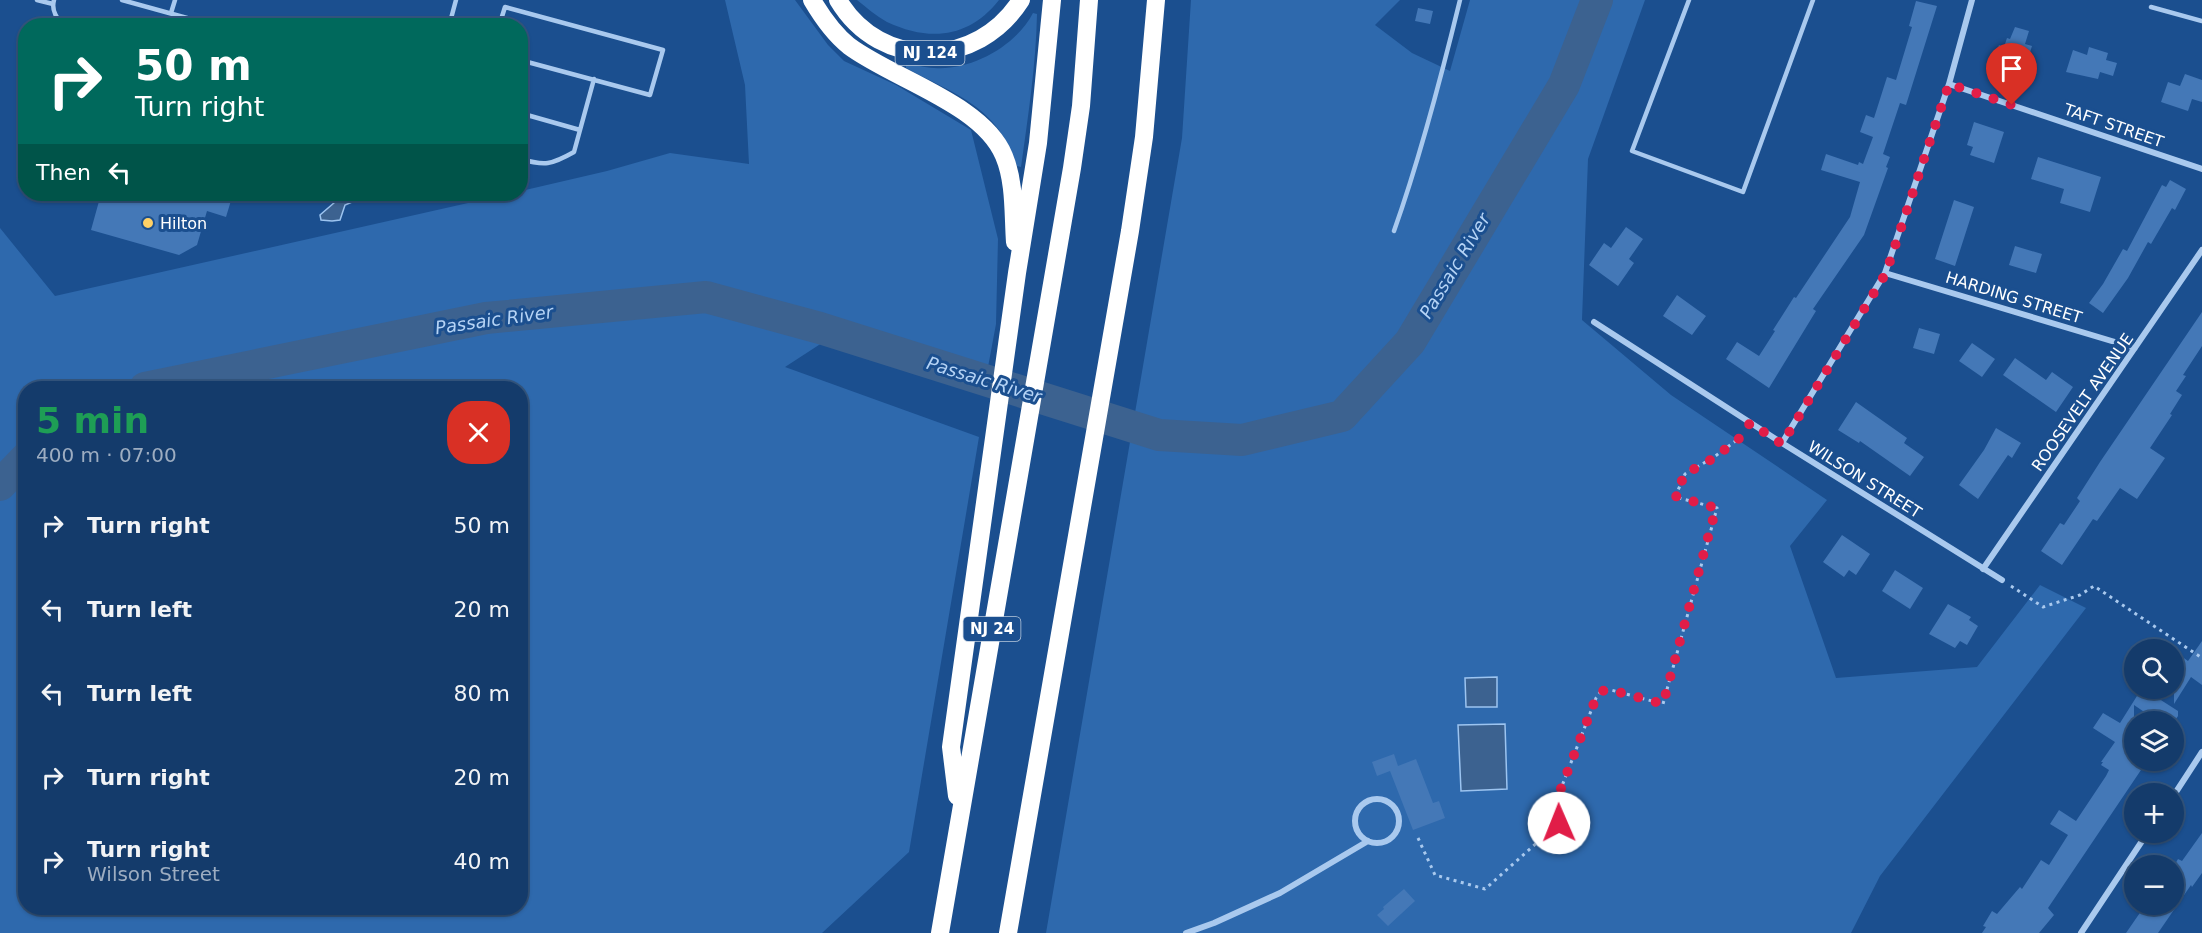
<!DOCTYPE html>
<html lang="en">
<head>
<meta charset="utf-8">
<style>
  body { margin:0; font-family:"DejaVu Sans",sans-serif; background:#214673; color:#f1f3f6; height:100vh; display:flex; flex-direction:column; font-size:22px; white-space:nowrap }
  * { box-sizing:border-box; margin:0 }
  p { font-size:20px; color:#9dadc1 }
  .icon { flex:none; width:33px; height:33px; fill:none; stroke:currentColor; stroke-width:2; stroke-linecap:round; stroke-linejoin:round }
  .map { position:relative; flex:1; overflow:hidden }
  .details { position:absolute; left:18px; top:381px; width:510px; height:534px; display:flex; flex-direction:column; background:#143b6b; border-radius:24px; box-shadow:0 2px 4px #0004,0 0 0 2px #33557e }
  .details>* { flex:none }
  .guide { position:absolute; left:18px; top:18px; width:510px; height:183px; border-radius:24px; box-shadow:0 2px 4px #0004,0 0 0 2px #33557e; background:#00695c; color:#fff; overflow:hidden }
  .controls { position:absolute; left:2124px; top:639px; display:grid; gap:12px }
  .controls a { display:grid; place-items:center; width:60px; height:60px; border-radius:50%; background:#143b6b; box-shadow:0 2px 4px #0004,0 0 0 2px #33557e; font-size:30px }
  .pin { position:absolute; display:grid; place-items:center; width:51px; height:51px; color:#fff; margin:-62px -26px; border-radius:50% 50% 50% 0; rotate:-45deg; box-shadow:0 0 6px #0007 }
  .pin .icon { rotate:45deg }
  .me { position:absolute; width:66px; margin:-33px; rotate:359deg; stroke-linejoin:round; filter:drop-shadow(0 0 4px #0008) }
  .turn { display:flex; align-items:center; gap:21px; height:126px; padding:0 18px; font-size:27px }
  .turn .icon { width:78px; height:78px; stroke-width:2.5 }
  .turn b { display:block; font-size:42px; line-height:51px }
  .then { display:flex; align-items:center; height:57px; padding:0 18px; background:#0003; gap:12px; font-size:22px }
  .round { display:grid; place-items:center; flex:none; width:63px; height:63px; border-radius:24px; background:#214673 }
  .headline { display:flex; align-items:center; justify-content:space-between; height:102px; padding:0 18px }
  h1 { font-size:36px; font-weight:600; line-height:45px; color:#1e9e55 }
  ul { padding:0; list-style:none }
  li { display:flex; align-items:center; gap:18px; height:84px; padding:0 18px }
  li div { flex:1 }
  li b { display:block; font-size:22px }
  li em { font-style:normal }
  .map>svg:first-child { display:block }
</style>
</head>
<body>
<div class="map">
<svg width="2202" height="933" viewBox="0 0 2202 933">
  <rect width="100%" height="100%" fill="#1b4f8f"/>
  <path fill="#2e69ad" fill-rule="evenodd" d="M725 0H795L828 45 844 61 896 85 971 130 998 239 996 324 988 367 845 328 785 367 979 437 909 852 822 933H0V228L55 296 508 194H520L521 191 607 171 670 153 749 164 745 85ZM26 388H520V908H26Z
    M857 0H999C969 38 930 42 887 22 876 16 866 7 857 0Z
    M1191 0H1400L1375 25 1412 53 1450 71 1470 0H1645L1588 159 1582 320 1671 395 1827 500 1790 546 1836 678 1977 667 2040 585 2086 608 1880 876 1851 933H1046L1182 138Z
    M1033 13 1037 14C1036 65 1028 116 1021 167L1017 166C997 106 958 96 906 68V63C915 64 924 68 934 68 971 71 1016 46 1033 13Z"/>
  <path fill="#3c6290" stroke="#9cc4f0" stroke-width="1.5" d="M340 194H371L345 205 340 220 332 221 321 220 320 215 335 202Z
    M1497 677V707H1466L1465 678Z
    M1505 724 1507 789 1461 791 1458 725Z"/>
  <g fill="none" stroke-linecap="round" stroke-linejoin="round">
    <path stroke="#3c6290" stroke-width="32" d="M145 388 486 318 706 297 820 328 1159 435 1242 440 1342 416 1410 342 1564 85 1597 0
      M0 485 26 458"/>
  </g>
  <path fill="#4478b7" d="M1916 1 1937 6 1906 105 1900 103 1883 154 1890 157 1886 167 1888 168 1864 235 1813 309 1816 311 1769 388 1726 359 1737 342 1759 356 1775 331 1773 330 1794 297 1796 298 1850 217 1860 182 1821 170 1826 154 1858 165 1859 162 1863 164 1873 137 1860 132 1866 115 1874 118 1887 77 1896 80 1912 27 1909 26Z
    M1418 8 1433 11 1430 24 1415 21Z
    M2015 27 2029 31 2025 44 2032 46 2026 65 2020 63 2017 73 2007 69 2006 72 1991 68 1999 45 2004 47 2007 38 2010 39Z
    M2089 47 2108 53 2106 60 2117 63 2113 76 2100 72 2098 79 2066 72 2073 50 2087 55Z
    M2185 74 2202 80V102L2192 99 2188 111 2161 102 2168 82 2180 86Z
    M1974 122 2004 132 1994 163 1970 155 1973 147 1967 145Z
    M2038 157 2101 177 2090 212 2060 203 2064 189 2031 179Z
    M2170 180 2186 189 2175 210 2172 208 2151 244 2148 242 2128 278 2103 313 2089 303 2103 284 2123 249 2127 251 2162 185 2166 187Z
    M101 194H233L226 217 207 211 197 245 179 255 91 230Z
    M1954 200 1974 207 1955 266 1935 259Z
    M1626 227 1643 239 1629 259 1634 263 1618 286 1589 265 1604 243 1611 248Z
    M2015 246 2042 254 2036 273 2009 265Z
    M1677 295 1706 316 1692 335 1663 316Z
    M2202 312V346L2183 375 2186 376 2176 391 2182 395 2170 414 2172 415 2150 448 2165 458 2137 499 2120 488 2097 521 2093 519 2062 565 2041 551 2060 523 2064 525 2080 501 2077 498 2100 462Z
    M1919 328 1940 334 1934 354 1913 348Z
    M1972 343 1995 359 1982 377 1959 361Z
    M2015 358 2046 380 2052 372 2073 387 2056 412 2003 375Z
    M1856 402 1907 438 1904 443 1924 457 1910 476 1860 441 1859 443 1838 430Z
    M1996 428 2021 443 2012 458 2008 455 1978 499 1959 485 1984 450Z
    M1842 535 1870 554 1856 575 1849 570 1844 577 1823 562Z
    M1895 570 1923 588 1910 609 1882 591Z
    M1948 604 1971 617 1969 620 1978 626 1967 645 1960 641 1955 648 1929 634Z
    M2202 641V685L2191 677 2174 704V651L2188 661Z
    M2142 688 2178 711V716L2174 722H2159L2134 705V765L2141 770 2048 908 2054 915 2039 933H1982L1986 927 1983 926 1992 911 1997 914 2020 887 2022 889 2041 860 2049 865 2068 835 2050 824 2059 810 2076 821 2106 776 2109 770 2101 765 2103 762H2101L2115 742 2093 728 2103 713 2120 723Z
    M1394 754 1398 766 1416 759 1433 803 1439 801 1445 818 1413 830 1390 771 1377 776 1372 762Z
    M2202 833V873L2192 887 2191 885 2158 933H2126L2146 904H2174V866L2178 859 2182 861Z
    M1404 889 1415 901 1388 926 1377 915 1384 909 1383 907Z"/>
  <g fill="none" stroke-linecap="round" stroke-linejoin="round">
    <path stroke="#a9c9ee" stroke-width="3" stroke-dasharray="3 4.5" stroke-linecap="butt" d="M2011 586 2043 607 2080 595 2094 586 2202 658
      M1418 838 1435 875 1485 889 1559 823 1555 804 1596 698 1601 691 1611 690 1663 704 1717 508 1675 497 1685 474 1714 457 1741 437 1744 432"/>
    <path stroke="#a9c9ee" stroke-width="4.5" d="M37 0 53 4
      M54 0C51 10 57 20 65 26
      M122 0 216 26
      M1689 0 1632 151 1743 192 1813 0
      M2151 7 2202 21
      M171 13 175 0
      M449 26 456 0
      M499 26 505 7 663 50 650 95 520 60
      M520 113 580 130
      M520 159C545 166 551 165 574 152L594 79
      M1394 231C1421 155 1441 78 1460 0"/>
    <path stroke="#a9c9ee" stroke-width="6" d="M1949 84 2202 169
      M1885 273 2135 348
      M1594 322 1782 443 2002 580
      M1782 443 1885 273 1949 84 1972 0
      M1983 569 2202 250
      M2174 795 2202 752
      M1355 821a22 22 0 1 1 44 0a22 22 0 1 1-44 0Z
      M1186 933 1214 923 1280 893 1368 841
      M2081 933 2148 832"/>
    <path stroke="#fff" stroke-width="18" d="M812 0C822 17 834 34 849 46 893 79 983 104 1004 156 1015 182 1013 214 1015 242
      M838 0C881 72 978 68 1021 0
      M957 796 951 747 1017 273 1038 143 1052 0
      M940 933 1072 168 1081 106 1089 0
      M1008 933 1130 231 1144 137 1156 0"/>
  </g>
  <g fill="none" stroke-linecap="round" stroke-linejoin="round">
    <path stroke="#e11d48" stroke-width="10" stroke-dasharray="0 18" d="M1559 823 1555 804 1596 698 1601 691 1611 690 1663 704 1716 508 1675 496 1685 474 1714 458 1741 437 1750 423 1782 444 1886 273 1949 84 2012 105"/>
  </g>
  <circle fill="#ffd166" stroke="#1b4f8f" stroke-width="2" cx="148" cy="223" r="6"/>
  <g text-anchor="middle" stroke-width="6" stroke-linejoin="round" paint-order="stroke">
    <g fill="#1b4f8f" stroke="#bbcadd" stroke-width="1.5">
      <rect x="895.5" y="41" width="69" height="24" rx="4.5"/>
      <rect x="963.5" y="617" width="57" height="24" rx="4.5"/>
    </g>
    <g font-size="15" font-weight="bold" fill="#fff">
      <text x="930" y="58">NJ 124</text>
      <text x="992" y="634">NJ 24</text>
    </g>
    <g font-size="16" fill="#fff" stroke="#1b4f8f">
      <text transform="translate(2114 125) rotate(19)" y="6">TAFT STREET</text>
      <text transform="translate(2014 297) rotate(17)" y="6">HARDING STREET</text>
      <text transform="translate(2082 402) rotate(-55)" y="6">ROOSEVELT AVENUE</text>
      <text transform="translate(1865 479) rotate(32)" y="6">WILSON STREET</text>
    </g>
    <g font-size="16" fill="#fff" stroke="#1b4f8f" text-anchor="start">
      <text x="160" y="229">Hilton</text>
    </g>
    <g font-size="18" font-style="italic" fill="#b5d3f5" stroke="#1b4f8f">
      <text transform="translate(1455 266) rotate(-59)" y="6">Passaic River</text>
      <text transform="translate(494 320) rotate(-8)" y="6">Passaic River</text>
      <text transform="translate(984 380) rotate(17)" y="6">Passaic River</text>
    </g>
  </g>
</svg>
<div class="controls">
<a><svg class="icon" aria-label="search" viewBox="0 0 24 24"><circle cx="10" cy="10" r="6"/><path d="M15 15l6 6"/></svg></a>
<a><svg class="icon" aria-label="layers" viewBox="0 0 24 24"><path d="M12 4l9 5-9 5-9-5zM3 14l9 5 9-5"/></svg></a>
<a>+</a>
<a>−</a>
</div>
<div class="pin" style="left:2012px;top:105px;background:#d93025"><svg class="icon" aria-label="arrive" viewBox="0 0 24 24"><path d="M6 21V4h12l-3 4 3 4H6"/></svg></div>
<svg class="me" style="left:1559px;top:823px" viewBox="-20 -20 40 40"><circle r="19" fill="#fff"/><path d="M0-13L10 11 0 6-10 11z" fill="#e11d48"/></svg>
<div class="guide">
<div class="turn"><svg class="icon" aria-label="right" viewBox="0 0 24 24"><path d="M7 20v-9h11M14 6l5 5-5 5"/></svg><div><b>50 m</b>Turn right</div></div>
<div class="then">Then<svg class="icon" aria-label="left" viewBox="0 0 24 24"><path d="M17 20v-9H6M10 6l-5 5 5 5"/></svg></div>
</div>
<section class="details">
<div class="headline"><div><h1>5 min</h1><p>400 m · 07:00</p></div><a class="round" style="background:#d93025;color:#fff"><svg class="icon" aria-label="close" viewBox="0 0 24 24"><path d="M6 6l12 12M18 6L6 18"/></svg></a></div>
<ul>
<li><svg class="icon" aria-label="right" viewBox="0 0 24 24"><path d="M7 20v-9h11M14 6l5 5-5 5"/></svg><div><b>Turn right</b></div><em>50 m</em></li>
<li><svg class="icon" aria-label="left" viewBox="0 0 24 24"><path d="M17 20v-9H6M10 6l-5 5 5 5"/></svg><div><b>Turn left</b></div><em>20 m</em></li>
<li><svg class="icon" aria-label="left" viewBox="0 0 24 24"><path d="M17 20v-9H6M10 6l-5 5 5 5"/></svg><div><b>Turn left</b></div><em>80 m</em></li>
<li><svg class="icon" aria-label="right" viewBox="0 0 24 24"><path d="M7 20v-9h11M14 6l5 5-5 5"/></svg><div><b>Turn right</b></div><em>20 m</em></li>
<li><svg class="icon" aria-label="right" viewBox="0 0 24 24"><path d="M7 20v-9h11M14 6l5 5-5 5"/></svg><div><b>Turn right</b><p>Wilson Street</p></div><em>40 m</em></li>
</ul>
</section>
</div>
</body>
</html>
